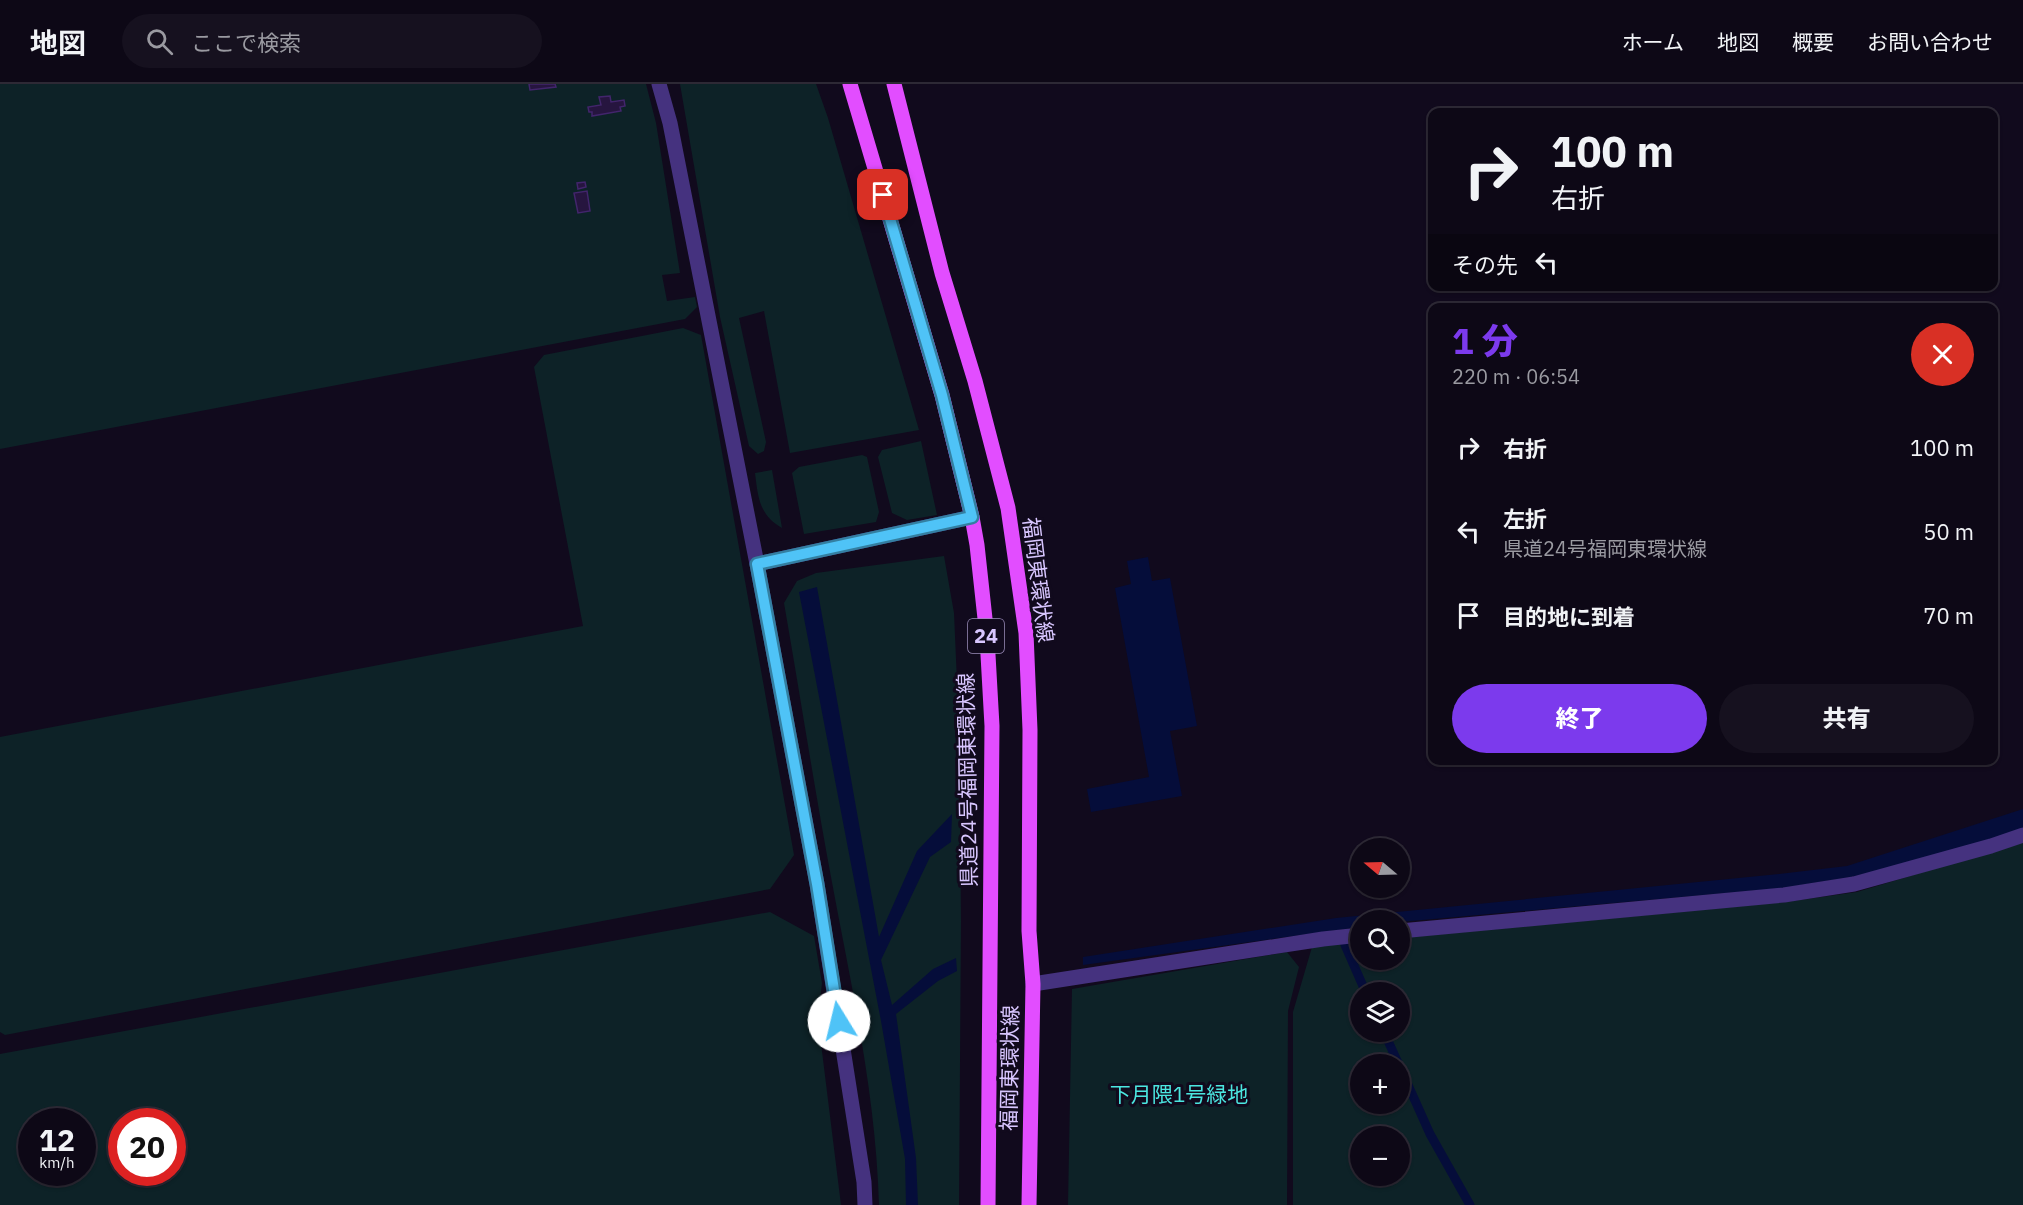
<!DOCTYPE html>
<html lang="ja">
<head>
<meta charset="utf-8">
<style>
  body { margin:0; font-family:"IBM Plex Sans","Noto Sans JP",sans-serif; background:#16111f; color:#f1f3f6; height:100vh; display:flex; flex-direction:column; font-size:22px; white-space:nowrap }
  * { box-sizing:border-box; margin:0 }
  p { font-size:20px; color:#9a9aa1 }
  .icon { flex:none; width:33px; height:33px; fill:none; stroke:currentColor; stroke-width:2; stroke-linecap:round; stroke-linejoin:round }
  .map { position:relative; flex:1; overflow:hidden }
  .side { position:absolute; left:1428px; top:219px; width:570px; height:462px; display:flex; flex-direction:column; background:#0d0816; border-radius:12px; box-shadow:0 2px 4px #0004,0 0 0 2px #2d2935 }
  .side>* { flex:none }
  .hud { position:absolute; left:1428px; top:24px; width:570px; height:183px; border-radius:12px; box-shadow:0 2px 4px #0004,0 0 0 2px #2d2935; background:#0d0816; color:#f1f3f6; overflow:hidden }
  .needle { width:39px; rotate:289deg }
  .tools { position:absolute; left:1350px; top:754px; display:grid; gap:12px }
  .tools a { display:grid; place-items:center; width:60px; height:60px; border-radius:50%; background:#0d0816; box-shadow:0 2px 4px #0004,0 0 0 2px #2d2935; font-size:30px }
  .speed { position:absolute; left:18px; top:1024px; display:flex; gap:12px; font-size:30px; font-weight:700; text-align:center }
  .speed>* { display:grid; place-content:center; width:78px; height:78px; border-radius:50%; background:#0d0816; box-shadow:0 2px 4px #0004,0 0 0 2px #2d2935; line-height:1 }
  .speed small { font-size:15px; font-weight:400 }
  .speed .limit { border:9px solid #d22; background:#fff; color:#111 }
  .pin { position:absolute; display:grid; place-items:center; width:51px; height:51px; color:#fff; margin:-26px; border-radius:12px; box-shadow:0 3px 9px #0006 }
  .me { position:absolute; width:66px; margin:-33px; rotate:351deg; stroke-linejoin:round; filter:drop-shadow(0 0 4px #0008) }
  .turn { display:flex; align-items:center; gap:21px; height:126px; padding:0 24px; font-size:27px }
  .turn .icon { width:78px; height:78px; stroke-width:2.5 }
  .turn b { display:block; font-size:42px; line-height:51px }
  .then { display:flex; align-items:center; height:57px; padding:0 24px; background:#0003; gap:12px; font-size:22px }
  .round { display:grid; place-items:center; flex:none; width:63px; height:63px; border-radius:32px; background:#16111f }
  .summary { display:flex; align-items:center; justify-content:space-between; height:102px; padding:0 24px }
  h1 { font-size:36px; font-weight:800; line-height:45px; color:#7c3aed }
  .button { display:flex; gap:12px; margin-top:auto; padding:12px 24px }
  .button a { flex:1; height:69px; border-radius:36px; background:#7c3aed; color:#fff; font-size:24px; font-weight:800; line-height:69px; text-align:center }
  .button a+a { background:#16111f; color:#f1f3f6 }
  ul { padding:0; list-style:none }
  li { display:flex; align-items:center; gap:18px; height:84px; padding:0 24px }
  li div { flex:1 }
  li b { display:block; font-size:22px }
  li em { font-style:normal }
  header { display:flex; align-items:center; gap:36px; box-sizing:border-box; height:84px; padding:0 30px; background:#0d0816; border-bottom:2px solid #2d2935 }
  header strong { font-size:28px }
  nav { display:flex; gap:33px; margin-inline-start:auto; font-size:21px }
  .search { width:420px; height:54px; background:#16111f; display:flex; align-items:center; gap:15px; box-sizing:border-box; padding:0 21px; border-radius:33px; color:#9a9aa1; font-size:22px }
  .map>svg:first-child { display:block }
</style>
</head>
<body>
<header>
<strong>地図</strong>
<div class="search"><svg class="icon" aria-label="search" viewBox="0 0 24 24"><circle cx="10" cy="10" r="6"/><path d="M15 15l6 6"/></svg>ここで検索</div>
<nav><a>ホーム</a><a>地図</a><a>概要</a><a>お問い合わせ</a></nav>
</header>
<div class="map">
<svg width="2023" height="1121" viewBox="0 0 2023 1121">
  <rect width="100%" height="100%" fill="#110a1d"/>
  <path fill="#0d2227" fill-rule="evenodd" d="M0 0H646L656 39 680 189 662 191 667 217 695 213 697 223 685 235 0 365Z
    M680 0H816L828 34 919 346 790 369 764 227 739 234 766 358 764 367 758 370 749 362 720 233Z
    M683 244 701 251 794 771 770 805 5 951 0 948V653L583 542 534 283 544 271Z
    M921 357 937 431 907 436 892 429 878 373 882 366Z
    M862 371 867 373 879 428 876 438 804 450 792 389 799 383Z
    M772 386 782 444C759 431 758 413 755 389Z
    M944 472 954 529 959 644 961 837 959 1121H879C876 1010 851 901 831 793 814 702 800 610 784 519L797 497 816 489Z
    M2023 758V1121H1293V928L1312 863 1360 858V876H1400V854L1786 818 1857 808ZM1360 909H1400V948H1360ZM1360 981H1400V1020H1360ZM1360 1053H1400V1092H1360Z
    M770 828 814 852 822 899 818 935 841 1121H0V970ZM32 1038H82V1089H32ZM122 1038H172V1089H122Z
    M1287 868 1299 883 1288 927 1287 1121H1068L1072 905Z"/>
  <path fill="#050d3a" d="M1148 473 1152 497 1170 494 1197 642 1170 647 1182 712 1091 728 1087 705 1149 693 1115 504 1131 500 1127 477Z
    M817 503 879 853 917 767 952 730 951 758 930 773 881 876 892 921 933 885 956 874 957 887 938 897 896 930 916 1074 918 1121H906L905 1075 881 937 799 508Z
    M2023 725V746L1986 760 1851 793 1782 804 1400 838 1360 837V843L1083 881V873L1336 834 1779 790 1847 782Z"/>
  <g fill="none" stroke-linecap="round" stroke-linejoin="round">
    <path stroke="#050d3a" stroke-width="9" d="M1345 861 1366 909
      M1384 948 1399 981
      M1400 983 1430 1050 1470 1121"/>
  </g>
  <path fill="#26153f" stroke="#42256c" stroke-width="1.5" d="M529 0H555L556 3 530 6Z
    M610 12 611 18 624 16 625 22 620 23 621 27 592 32V28H589L588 23 601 21 599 13Z
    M585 98 586 103 578 105 577 99Z
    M587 107 590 127 578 129 574 109Z"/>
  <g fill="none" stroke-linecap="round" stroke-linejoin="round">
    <path stroke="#45327f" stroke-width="15" d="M659 0 670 39 757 480 817 800 864 1098 865 1121
      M757 480 972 433"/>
    <path stroke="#45327f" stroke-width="15" d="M1400 847 1784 811 1854 800 1991 762 2023 751
      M1033 900 1323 855 1360 851"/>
    <path stroke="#e24dff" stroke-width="15" d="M850 0 942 311 972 433 977 461 987 553 992 642 988 1121
      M894 0 942 189 975 297 1008 424 1026 549 1030 646 1029 847 1033 900 1029 1121"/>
  </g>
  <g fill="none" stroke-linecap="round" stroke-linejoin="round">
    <defs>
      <path id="route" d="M839 937 817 800 757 480 972 433 942 311 883 111"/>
    </defs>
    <use href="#route" stroke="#337fa1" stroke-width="15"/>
    <use href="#route" stroke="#4fc3f7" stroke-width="10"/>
  </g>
  <g text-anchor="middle" stroke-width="6" stroke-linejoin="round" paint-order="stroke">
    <rect fill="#110a1d" stroke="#9c8ebb" stroke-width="1.5" x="968" y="535" width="36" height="34" rx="4.5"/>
    <g font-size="20" font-weight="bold" fill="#d8c6ff">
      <text x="986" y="559">24</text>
    </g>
    <g font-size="21" fill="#d8c6ff" stroke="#110a1d">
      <text transform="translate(1038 496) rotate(83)" y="7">福岡東環状線</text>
      <text transform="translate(968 696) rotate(-91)" y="7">県道24号福岡東環状線</text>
      <text transform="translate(1010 984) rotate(-89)" y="7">福岡東環状線</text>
    </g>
    <g font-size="21" fill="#4be6e0" stroke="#110a1d">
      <text x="1179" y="1018">下月隈1号緑地</text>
    </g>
  </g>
</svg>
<div class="tools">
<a><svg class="needle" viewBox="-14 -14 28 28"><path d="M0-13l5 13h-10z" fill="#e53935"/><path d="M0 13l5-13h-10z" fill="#9a9aa1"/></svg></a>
<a><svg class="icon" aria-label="search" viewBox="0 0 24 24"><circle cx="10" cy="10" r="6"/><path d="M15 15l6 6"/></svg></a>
<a><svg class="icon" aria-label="layers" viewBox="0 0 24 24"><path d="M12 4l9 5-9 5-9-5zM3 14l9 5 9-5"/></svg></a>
<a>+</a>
<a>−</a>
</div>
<div class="speed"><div>12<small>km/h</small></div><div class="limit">20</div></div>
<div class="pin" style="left:883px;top:111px;background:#d93025"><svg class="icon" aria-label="arrive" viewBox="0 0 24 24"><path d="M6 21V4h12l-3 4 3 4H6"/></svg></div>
<svg class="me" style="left:839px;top:937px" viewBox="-20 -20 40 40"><circle r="19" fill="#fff"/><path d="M0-13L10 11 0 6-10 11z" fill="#4fc3f7"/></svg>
<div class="hud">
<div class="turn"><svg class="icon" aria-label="right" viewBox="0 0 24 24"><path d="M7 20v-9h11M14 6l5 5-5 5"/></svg><div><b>100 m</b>右折</div></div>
<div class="then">その先<svg class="icon" aria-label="left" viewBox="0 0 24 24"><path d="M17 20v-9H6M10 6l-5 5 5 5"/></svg></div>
</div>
<section class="side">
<div class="summary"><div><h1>1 分</h1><p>220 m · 06:54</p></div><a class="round" style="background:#d93025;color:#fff"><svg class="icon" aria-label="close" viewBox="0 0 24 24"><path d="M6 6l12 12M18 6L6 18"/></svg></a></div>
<ul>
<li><svg class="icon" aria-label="right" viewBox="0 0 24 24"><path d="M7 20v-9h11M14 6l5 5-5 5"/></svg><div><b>右折</b></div><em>100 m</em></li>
<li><svg class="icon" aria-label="left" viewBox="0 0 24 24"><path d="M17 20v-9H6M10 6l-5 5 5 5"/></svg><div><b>左折</b><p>県道24号福岡東環状線</p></div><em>50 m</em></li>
<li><svg class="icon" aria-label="arrive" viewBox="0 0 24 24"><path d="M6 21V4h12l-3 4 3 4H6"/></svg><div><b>目的地に到着</b></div><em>70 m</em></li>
</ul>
<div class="button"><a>終了</a><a>共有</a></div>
</section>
</div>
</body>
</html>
